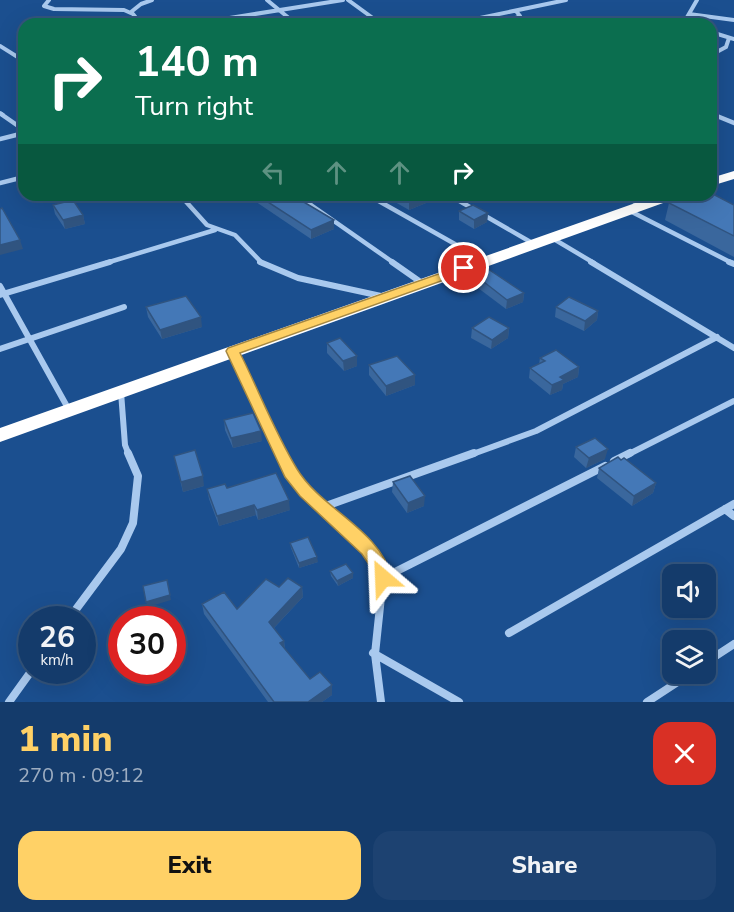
<!DOCTYPE html>
<html lang="en">
<head>
<meta charset="utf-8">
<style>
  body { margin:0; font-family:"Nunito Sans",sans-serif; background:#1d4271; color:#f1f3f6; height:100vh; display:flex; flex-direction:column; font-size:22px; white-space:nowrap }
  * { box-sizing:border-box; margin:0 }
  p { font-size:20px; color:#9dadc1 }
  .icon { flex:none; width:33px; height:33px; fill:none; stroke:currentColor; stroke-width:2; stroke-linecap:round; stroke-linejoin:round }
  .map { position:relative; height:702px; overflow:hidden }
  .panel { display:flex; flex-direction:column; background:#143b6b; flex:1 }
  .panel>* { flex:none }
  .guide { position:absolute; left:18px; top:18px; width:699px; height:183px; border-radius:18px; box-shadow:0 6px 24px #0002,0 0 0 2px #33557e; background:#0b6e4f; color:#fff; overflow:hidden }
  .tools { position:absolute; left:662px; top:564px; display:grid; gap:12px }
  .tools a { display:grid; place-items:center; width:54px; height:54px; border-radius:12px; background:#143b6b; box-shadow:0 6px 24px #0002,0 0 0 2px #33557e; font-size:30px }
  .speed { position:absolute; left:18px; top:606px; display:flex; gap:12px; font-size:30px; font-weight:700; text-align:center }
  .speed>* { display:grid; place-content:center; width:78px; height:78px; border-radius:50%; background:#143b6b; box-shadow:0 6px 24px #0002,0 0 0 2px #33557e; line-height:1 }
  .speed small { font-size:15px; font-weight:400 }
  .speed .limit { border:9px solid #d22; background:#fff; color:#111 }
  .pin { position:absolute; display:grid; place-items:center; width:51px; height:51px; color:#fff; margin:-26px; border:3px solid #fff; border-radius:50%; box-shadow:0 2px 6px #0007 }
  .me { position:absolute; width:66px; margin:-33px; rotate:334deg; stroke-linejoin:round; filter:drop-shadow(0 0 4px #0008) }
  .turn { display:flex; align-items:center; gap:21px; height:126px; padding:0 18px; font-size:27px }
  .turn .icon { width:78px; height:78px; stroke-width:2.5 }
  .turn b { display:block; font-size:42px; line-height:51px }
  .lanes { display:flex; align-items:center; height:57px; padding:0 18px; background:#0003; justify-content:center; gap:30px; direction:ltr }
  .lanes .off { opacity:.35 }
  .round { display:grid; place-items:center; flex:none; width:63px; height:63px; border-radius:18px; background:#1d4271 }
  .overview { display:flex; align-items:center; justify-content:space-between; height:102px; padding:0 18px }
  h1 { font-size:36px; font-weight:800; line-height:45px; color:#ffd166 }
  .action { display:flex; gap:12px; margin-top:auto; padding:12px 18px }
  .action a { flex:1; height:69px; border-radius:18px; background:#ffd166; color:#111; font-size:24px; font-weight:800; line-height:69px; text-align:center }
  .action a+a { background:#1d4271; color:#f1f3f6 }
  .map>svg:first-child { display:block }
</style>
</head>
<body>
<div class="map">
<svg width="734" height="702" viewBox="0 0 734 702">
  <rect width="100%" height="100%" fill="#1b4f8f"/>
  <g fill="none" stroke-linecap="round" stroke-linejoin="round">
    <path stroke="#a9c9ee" stroke-width="4" d="M49 0 44 6 54 9 124 10 133 14 141 24
      M267 0 296 24
      M348 0 381 24
      M516 11 520 16 511 20 520 24
      M131 12 141 4 152 0
      M689 14 734 20
      M192 24 343 0
      M451 24 566 0
      M693 24 686 19 697 0
      M711 32 734 39
      M0 46 24 61
      M711 55 726 47 729 38
      M0 113 3 115
      M711 113 716 115"/>
    <path stroke="#a9c9ee" stroke-width="4.5" d="M1 114 24 130
      M712 114 734 123
      M0 139 24 133
      M0 183 24 177
      M180 195 207 225 235 235 262 263
      M311 195 307 200 311 205 394 263
      M368 195 485 261
      M449 195 534 244
      M623 195 642 206
      M630 211 732 263
      M552 238 594 263
      M106 263 215 230"/>
    <path stroke="#a9c9ee" stroke-width="6" d="M260 262 298 278 381 296
      M392 262 422 283
      M591 262 734 348
      M729 262 734 264
      M0 286 69 410
      M0 295 110 262
      M0 349 124 307
      M233 352 280 455
      M121 392 125 445 129 455
      M470 455 536 431 717 337
      M627 455 734 401"/>
    <path stroke="#a9c9ee" stroke-width="8" d="M279 453 296 480 362 543 378 566 383 578 375 654 381 702
      M614 461 630 453
      M323 507 474 453
      M725 509 734 516
      M383 578 605 466
      M68 620 121 549 133 523 138 476 128 453
      M509 633 734 504
      M373 653 459 702
      M705 663 734 644
      M9 702 32 670
      M647 702 690 674"/>
    <path fill="#fff" fill-rule="evenodd" d="M734 171V179L711 186V178Z
      M658 195H679L677 198 0 442V428Z"/>
  </g>
  <path fill="#3a679d" d="M246 195H292L334 220V229L311 239Z
    M395 195H427L426 203 409 210 395 202Z
    M669 203 734 205V257L665 220Z
    M53 205 83 215 85 224 65 229 55 214Z
    M459 211 488 213 487 222 474 229 459 220Z
    M475 275 524 293 523 302 506 309 474 285Z
    M146 307 202 327 162 339 148 317Z
    M556 307 598 311 597 320 584 331 555 317Z
    M472 328H509L508 338 491 349 471 338Z
    M327 343 357 366 344 371 327 353Z
    M540 358 579 367 578 377 563 384 562 390 550 395 529 378 530 368 539 364Z
    M369 365 415 385 386 396 369 375Z
    M224 420 262 441 233 448 225 430Z
    M576 447 605 459 586 468 574 457Z
    M174 456 204 486 183 492Z
    M621 460 656 483 653 493 632 506 597 478 599 468Z
    M393 482 424 506 407 513 392 492Z
    M227 488 290 510 258 520 256 515 219 526 209 499 207 489Z
    M290 543 318 562 299 568 291 548Z
    M330 571 353 573V578L338 586 331 576Z
    M279 587H302L303 597 274 628 284 641 285 649 310 679 332 685V695L322 702H268L204 614 202 604 237 609Z"/>
  <path fill="#305480" d="M425 195H427L426 203 409 210V202Z
    M488 213 487 222 474 229V220Z
    M83 215 85 224 65 229 63 220Z
    M334 220V229L311 239V230Z
    M20 240 23 249 0 255V245Z
    M524 293 523 302 506 309 507 300Z
    M598 311 597 320 584 331 585 321Z
    M201 317 202 327 162 339 160 330Z
    M509 328 508 338 491 349 492 340Z
    M357 356V366L344 371 343 361Z
    M579 367 578 377 563 384 562 390 550 395 552 385 560 377Z
    M415 375V385L386 396V386Z
    M261 431 262 441 233 448 231 438Z
    M608 449 605 459 586 468 589 458Z
    M203 476 204 486 183 492 181 482Z
    M656 483 653 493 632 506 634 496Z
    M425 496 424 506 407 513 408 503Z
    M289 500 290 510 258 520 257 510Z
    M254 505 256 515 219 526 217 516Z
    M317 557 318 562 299 568V563Z
    M353 573V578L338 586 337 581Z
    M302 587 303 597 270 632 269 622Z
    M170 595 171 600 148 607 146 602Z
    M284 641 285 650 280 643Z
    M332 685V695L322 702H308Z"/>
  <path fill="#4478b7" stroke="#305480" stroke-width="1.5" d="M711 193 734 205V236L669 203 686 195H711Z
    M257 195H292L334 220 311 230Z
    M398 195H425L409 202Z
    M73 200 83 215 63 220 53 205Z
    M473 205 488 213 474 220 459 211Z
    M2 208 20 240 0 245V209Z
    M488 269 524 293 507 300 475 275Z
    M186 296 201 317 160 330 146 307Z
    M569 297 598 311 585 321 556 307Z
    M489 317 509 328 492 340 472 328Z
    M340 338 357 356 343 361 327 343Z
    M556 350 579 367 560 377 564 380 552 385 530 368 545 361 540 358Z
    M397 356 415 375 386 386 369 365Z
    M253 413 261 431 231 438 224 420Z
    M595 438 608 449 589 458 576 447Z
    M195 450 203 476 181 482 174 456Z
    M618 457 621 460 624 458 656 483 634 496 599 468Z
    M276 473 289 500 257 510 254 505 217 516 207 489 225 484 227 488Z
    M410 476 425 496 408 503 393 482Z
    M308 537 317 557 299 563 290 543Z
    M346 564 353 573 337 581 330 571Z
    M288 578 302 587 269 622 284 641 280 643 310 679 320 672 332 685 308 702H274L202 604 224 592 237 609 266 579 279 587Z
    M167 580 170 595 146 602 143 586Z"/>
  <path fill="#ffd166" stroke="#a68842" stroke-width="1.5" d="M464 265 469 266V271L240 353C259 391 275 433 297 469 322 510 380 529 392 578L389 583 383 586 377 583 372 569 362 554 300 496 285 477 226 351 228 348Z"/>
</svg>
<div class="tools">
<a><svg class="icon" aria-label="sound" viewBox="0 0 24 24"><path d="M4 9h4l5-4v14l-5-4H4zM17 9q2 3 0 6"/></svg></a>
<a><svg class="icon" aria-label="layers" viewBox="0 0 24 24"><path d="M12 4l9 5-9 5-9-5zM3 14l9 5 9-5"/></svg></a>
</div>
<div class="speed"><div>26<small>km/h</small></div><div class="limit">30</div></div>
<div class="pin" style="left:464px;top:268px;background:#d93025"><svg class="icon" aria-label="arrive" viewBox="0 0 24 24"><path d="M6 21V4h12l-3 4 3 4H6"/></svg></div>
<svg class="me" style="left:383px;top:578px" viewBox="-20 -20 40 40"><path d="M0-17L14 15 0 8-14 15z" fill="#ffd166" stroke="#fff" stroke-width="4"/></svg>
<div class="guide">
<div class="turn"><svg class="icon" aria-label="right" viewBox="0 0 24 24"><path d="M7 20v-9h11M14 6l5 5-5 5"/></svg><div><b>140 m</b>Turn right</div></div>
<div class="lanes"><svg class="icon off" aria-label="left" viewBox="0 0 24 24"><path d="M17 20v-9H6M10 6l-5 5 5 5"/></svg><svg class="icon off" aria-label="ahead" viewBox="0 0 24 24"><path d="M12 20V5M6 11l6-6 6 6"/></svg><svg class="icon off" aria-label="ahead" viewBox="0 0 24 24"><path d="M12 20V5M6 11l6-6 6 6"/></svg><svg class="icon" aria-label="right" viewBox="0 0 24 24"><path d="M7 20v-9h11M14 6l5 5-5 5"/></svg></div>
</div>
</div>
<section class="panel">
<div class="overview"><div><h1>1 min</h1><p>270 m · 09:12</p></div><a class="round" style="background:#d93025;color:#fff"><svg class="icon" aria-label="close" viewBox="0 0 24 24"><path d="M6 6l12 12M18 6L6 18"/></svg></a></div>
<div class="action"><a>Exit</a><a>Share</a></div>
</section>
</body>
</html>
